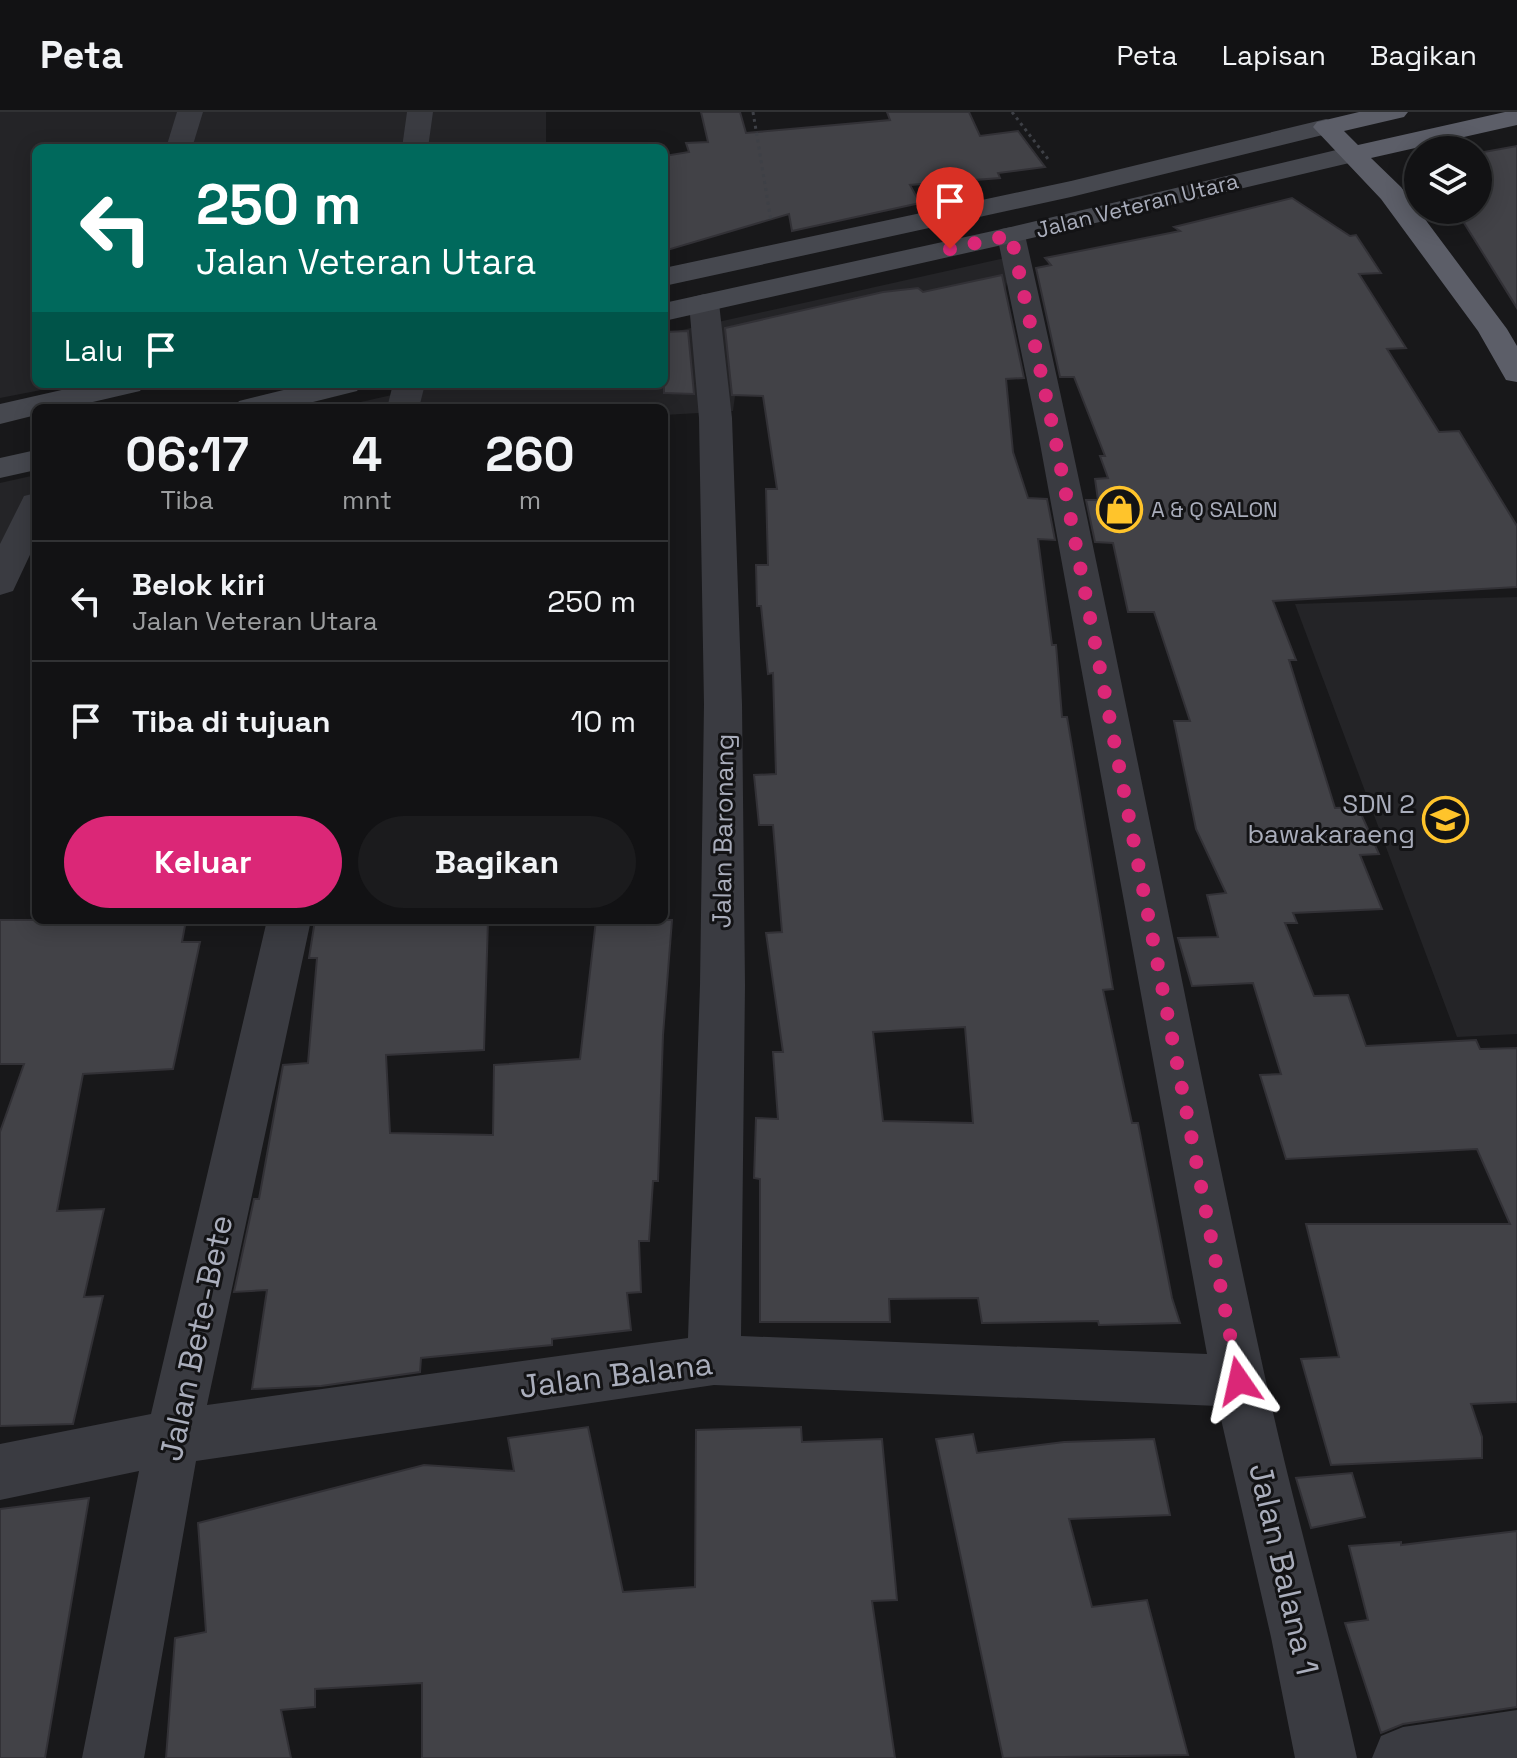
<!DOCTYPE html>
<html lang="id">
<head>
<meta charset="utf-8">
<style>
  body { margin:0; font-family:"Space Grotesk",sans-serif; background:#1b1b1d; color:#f1f3f6; height:100vh; display:flex; flex-direction:column; font-size:30px; white-space:nowrap }
  * { box-sizing:border-box; margin:0 }
  p { font-size:26px; color:#9c9ea0 }
  .icon { flex:none; width:44px; height:44px; fill:none; stroke:currentColor; stroke-width:2; stroke-linecap:round; stroke-linejoin:round }
  .map { position:relative; flex:1; overflow:hidden }
  .sheet { position:absolute; left:32px; top:292px; width:636px; height:520px; display:flex; flex-direction:column; background:#121214; border-radius:12px; box-shadow:0 4px 20px #0003,0 0 0 2px #313234 }
  .sheet>* { flex:none }
  .hud { position:absolute; left:32px; top:32px; width:636px; height:244px; border-radius:12px; box-shadow:0 4px 20px #0003,0 0 0 2px #313234; background:#00695c; color:#fff; overflow:hidden }
  .buttons { position:absolute; left:1404px; top:24px; display:grid; gap:16px }
  .buttons a { display:grid; place-items:center; width:88px; height:88px; border-radius:50%; background:#121214; box-shadow:0 4px 20px #0003,0 0 0 2px #313234; font-size:40px }
  .pin { position:absolute; display:grid; place-items:center; width:68px; height:68px; color:#fff; margin:-82px -34px; border-radius:50% 50% 50% 0; rotate:-45deg; box-shadow:0 0 8px #0007 }
  .pin .icon { rotate:45deg }
  .me { position:absolute; width:88px; margin:-44px; rotate:349deg; stroke-linejoin:round; filter:drop-shadow(0 0 6px #0008) }
  .turn { display:flex; align-items:center; gap:28px; height:168px; padding:0 32px; font-size:36px }
  .turn .icon { width:104px; height:104px; stroke-width:2.5 }
  .turn b { display:block; font-size:56px; line-height:68px }
  .then { display:flex; align-items:center; height:76px; padding:0 32px; background:#0003; gap:16px; font-size:30px }
  .eta { display:flex; justify-content:space-evenly; align-items:center; height:136px; text-align:center }
  .eta b { font-size:48px; font-weight:700; line-height:56px }
  .button { display:flex; gap:16px; margin-top:auto; padding:16px 32px }
  .button a { flex:1; height:92px; border-radius:48px; background:#db2777; color:#fff; font-size:32px; font-weight:700; line-height:92px; text-align:center }
  .button a+a { background:#1b1b1d; color:#f1f3f6 }
  ul { padding:0; list-style:none }
  li { display:flex; align-items:center; gap:24px; height:120px; padding:0 32px; border-top:2px solid #313234 }
  li div { flex:1 }
  li b { display:block; font-size:30px }
  li em { font-style:normal }
  header { display:flex; align-items:center; gap:48px; box-sizing:border-box; height:112px; padding:0 40px; background:#121214; border-bottom:2px solid #313234 }
  header strong { font-size:38px }
  nav { display:flex; gap:44px; margin-inline-start:auto; font-size:28px }
  .map>svg:first-child { display:block }
</style>
</head>
<body>
<header>
<strong>Peta</strong>
<nav><a>Peta</a><a>Lapisan</a><a>Bagikan</a></nav>
</header>
<div class="map">
<svg width="1517" height="1646" viewBox="0 0 1517 1646">
  <rect width="100%" height="100%" fill="#18181a"/>
  <path fill="#242427" d="M0 0H546V36H36V272H72L0 286Z
    M1014 144 1001 194 740 246 733 299 664 303V296H334L441 272H664V222Z
    M36 363V421L0 477V371Z
    M1517 485V922L1457 925 1295 492Z"/>
  <path fill="#424247" stroke="#323136" stroke-width="2" fill-rule="evenodd" d="M701 0H740L746 21 890 8 887 0H969L980 24 1018 19 1045 55 998 61 1000 66 910 73 920 91 792 119 789 102 664 139V44L689 40 686 31 708 30Z
    M1517 34V196L1456 98H1478V41Z
    M1292 86 1350 124 1356 123 1381 161 1359 162 1406 236 1387 237 1439 320 1459 319 1517 414V475L1273 489 1296 548H1289L1335 696 1358 695 1379 742 1360 743 1382 797 1293 801 1297 811H1285L1314 884 1348 883 1366 934 1476 928 1480 937 1517 936V1290L1471 1292 1482 1325V1346L1331 1353 1301 1247 1339 1245 1306 1112H1510L1477 1037 1286 1047 1260 963 1281 962 1253 871 1192 874 1178 826 1218 825 1207 783 1226 781 1196 717 1174 609H1190L1154 500H1128L1113 431 1095 430 1086 388H1098L1095 367 1108 366 1100 344H1105L1074 265H1060L1036 156 1051 153 1045 146 1180 119 1174 115Z
    M1002 163 1024 266 1006 267 1013 340 1028 386 1047 387 1055 428 1038 427 1052 533H1056L1062 605H1067L1113 877 1103 878 1132 1011H1138L1172 1186 1180 1211 1099 1213 1098 1209 982 1211 978 1186 889 1187 890 1210H760V1067L754 1066 756 1006 778 1007 773 940H783L766 821 782 820 773 713H759L754 663 776 662 773 561 768 562 761 494H757L756 453H768L766 377H777L763 284 732 283 725 216 883 180 918 176 923 180ZM965 915 973 1011 883 1009 873 920Z
    M688 219 694 282 664 281V220Z
    M0 808H186L182 830H200L173 957 83 962 57 1099 104 1097 84 1185 103 1184 73 1312 0 1314V1020L24 952H0Z
    M315 808H488L484 938 386 943 390 1021 493 1023 494 953 580 947 596 808H672L663 923 658 1069H653L649 1129H639L641 1180 627 1181 631 1218 552 1227V1233L421 1246 420 1260 321 1274 252 1277 267 1178 234 1180 254 1087H259L283 953 308 951 317 846H309Z
    M588 1315 623 1480 695 1475 696 1318 801 1315 802 1330 882 1327 897 1488 872 1489 895 1646H422V1571L315 1577V1595L281 1598 291 1646H166L175 1526 206 1520 198 1411 424 1353 514 1359 508 1326Z
    M973 1322 977 1341 1064 1330 1154 1327 1170 1403 1069 1407 1092 1495 1147 1488 1188 1643 1003 1646 936 1327Z
    M1352 1361 1365 1405 1311 1416 1296 1366Z
    M89 1386 45 1646H0V1397Z
    M1517 1419V1595L1403 1612 1381 1621 1345 1511 1368 1508 1349 1434 1401 1430V1433Z"/>
  <g fill="none" stroke-linecap="round" stroke-linejoin="round">
    <path stroke="#3e4046" stroke-width="3" stroke-dasharray="3 4" stroke-linecap="butt" d="M753 0 771 109
      M1012 0 1048 47"/>
    <path fill="#3a3b41" fill-rule="evenodd" d="M177 0H203L192 36H166Z
      M407 0H433L428 36H402Z
      M1011 115 1021 117 1025 123C1112 502 1182 885 1265 1265 1293 1393 1329 1518 1357 1646H1295L1271 1525 1218 1294 714 1273 196 1349 144 1646H82L139 1359 0 1388V1332L151 1302 267 808H311L207 1293 688 1226 700 873 704 592 699 306 689 191 693 185 704 182 715 185 719 191 732 306 742 592 745 873 741 1224 1207 1242 1039 326 997 123 1001 117Z
      M393 272H425L419 296H387Z
      M36 381V430L13 479 0 483V432L24 384Z
      M1517 1598V1646H1372L1381 1624 1403 1615Z"/>
    <path fill="#46484f" fill-rule="evenodd" d="M1326 7 1335 10 1339 15 1335 20 1071 85 664 174V156L1071 69Z
      M1353 34 1362 36 1366 42 1362 48 1011 131 664 209V191L1011 115Z
      M88 272H145L140 279 67 296H36V303L0 312V292Z
      M308 272H362L357 279 289 296H234L239 289Z
      M36 338V358L0 366V346Z"/>
    <path fill="#5c5e68" fill-rule="evenodd" d="M1359 0H1408L1404 5 1344 19 1358 33 1505 0H1517V13L1371 46 1401 75 1507 217 1517 234V270L1506 268 1478 219 1381 87 1313 15 1317 10Z"/>
  </g>
  <g fill="none" stroke-linecap="round" stroke-linejoin="round">
    <path stroke="#db2777" stroke-width="14" stroke-dasharray="0 25.2" d="M950 137 1011 123 1055 326 1239 1269"/>
  </g>
  <defs>
    <symbol id="shop-ring" viewBox="-11 -11 22 22"><circle r="9.5" fill="#131315" stroke="#ffc42b" stroke-width="1.5"/><path d="M-5-2.5h2.3a2.7 3.5 0 0 1 5.4 0H5L5.5 6h-11ZM-1.5-2.5h3a1.5 2.3 0 0 0-3 0Z" fill="#ffc42b"/></symbol>
    <symbol id="school-ring" viewBox="-11 -11 22 22"><circle r="9.5" fill="#131315" stroke="#ffc42b" stroke-width="1.5"/><path d="M0-5L7-2L0 1L-7-2ZM-4 1L0 2.5L4 1V4Q0 6-4 4Z" fill="#ffc42b"/></symbol>
  </defs>
  <g fill-rule="evenodd">
    <use href="#shop-ring" x="1094" y="372" width="51" height="51"/>
    <use href="#school-ring" x="1420" y="682" width="51" height="51"/>
  </g>
  <g text-anchor="middle" stroke-width="6" stroke-linejoin="round" paint-order="stroke">
    <g font-size="22" fill="#a9adbb" stroke="#131315">
      <text transform="translate(1137 93) rotate(-14)" y="8">Jalan Veteran Utara</text>
    </g>
    <g font-size="22" fill="#a9adbb" stroke="#131315" text-anchor="start">
      <text x="1151" y="405">A &amp; Q SALON</text>
    </g>
    <g font-size="26" fill="#a9adbb" stroke="#131315" text-anchor="end">
      <text x="1415" y="701">SDN 2<tspan x="1415" dy="30">bawakaraeng</tspan></text>
    </g>
    <g font-size="26" fill="#a9adbb" stroke="#131315">
      <text transform="translate(723 719) rotate(-89)" y="9">Jalan Baronang</text>
    </g>
    <g font-size="32" fill="#a9adbb" stroke="#131315">
      <text transform="translate(196 1226) rotate(-78)" y="11">Jalan Bete-Bete</text>
      <text transform="translate(616 1263) rotate(-7)" y="11">Jalan Balana</text>
      <text transform="translate(1284 1457) rotate(77)" y="11">Jalan Balana 1</text>
    </g>
  </g>
</svg>
<div class="buttons">
<a><svg class="icon" aria-label="layers" viewBox="0 0 24 24"><path d="M12 4l9 5-9 5-9-5zM3 14l9 5 9-5"/></svg></a>
</div>
<div class="pin" style="left:950px;top:137px;background:#d93025"><svg class="icon" aria-label="arrive" viewBox="0 0 24 24"><path d="M6 21V4h12l-3 4 3 4H6"/></svg></div>
<svg class="me" style="left:1239px;top:1269px" viewBox="-20 -20 40 40"><path d="M0-17L14 15 0 8-14 15z" fill="#db2777" stroke="#fff" stroke-width="4"/></svg>
<div class="hud">
<div class="turn"><svg class="icon" aria-label="left" viewBox="0 0 24 24"><path d="M17 20v-9H6M10 6l-5 5 5 5"/></svg><div><b>250 m</b>Jalan Veteran Utara</div></div>
<div class="then">Lalu<svg class="icon" aria-label="arrive" viewBox="0 0 24 24"><path d="M6 21V4h12l-3 4 3 4H6"/></svg></div>
</div>
<section class="sheet">
<div class="eta">
<div><b>06:17</b><p>Tiba</p></div>
<div><b>4</b><p>mnt</p></div>
<div><b>260</b><p>m</p></div>
</div>
<ul>
<li><svg class="icon" aria-label="left" viewBox="0 0 24 24"><path d="M17 20v-9H6M10 6l-5 5 5 5"/></svg><div><b>Belok kiri</b><p>Jalan Veteran Utara</p></div><em>250 m</em></li>
<li><svg class="icon" aria-label="arrive" viewBox="0 0 24 24"><path d="M6 21V4h12l-3 4 3 4H6"/></svg><div><b>Tiba di tujuan</b></div><em>10 m</em></li>
</ul>
<div class="button"><a>Keluar</a><a>Bagikan</a></div>
</section>
</div>
</body>
</html>
